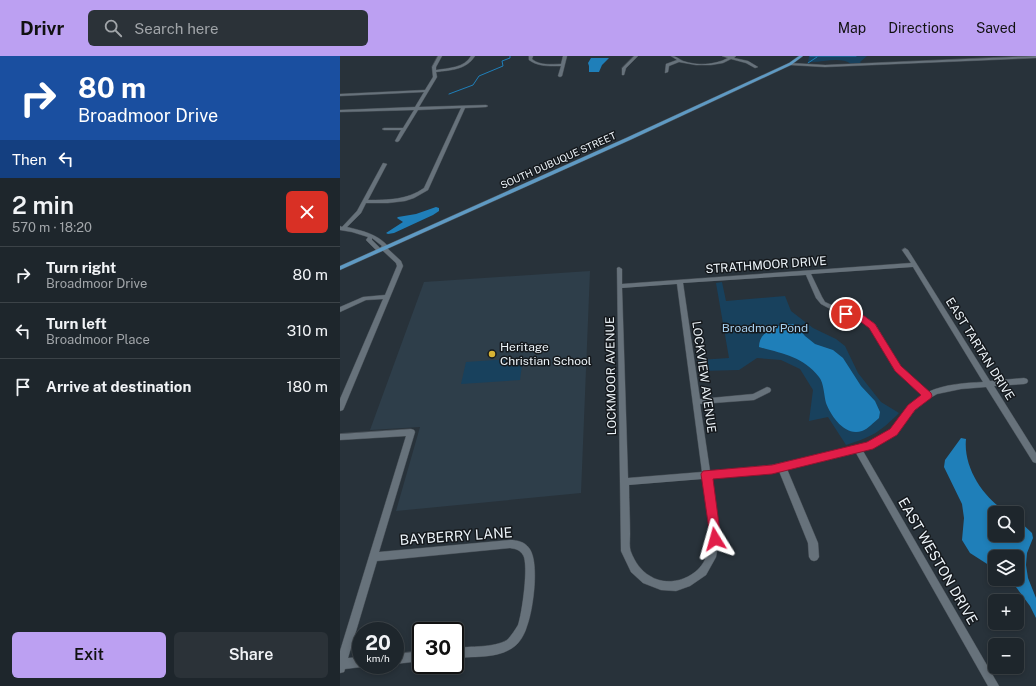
<!DOCTYPE html>
<html lang="en">
<head>
<meta charset="utf-8">
<style>
  body { margin:0; font-family:"Public Sans",sans-serif; background:#2b3238; color:#f1f3f6; height:100vh; display:flex; flex-direction:column; font-size:15px; white-space:nowrap }
  * { box-sizing:border-box; margin:0 }
  p { font-size:13px; color:#a1a5a9 }
  .icon { flex:none; width:22px; height:22px; fill:none; stroke:currentColor; stroke-width:2; stroke-linecap:round; stroke-linejoin:round }
  .map { position:relative; flex:1; overflow:hidden }
  .side { display:flex; flex-direction:column; background:#1e262c; width:340px }
  .side>* { flex:none }
  .hud { background:#1a4fa0; color:#fff; overflow:hidden }
  .tools { position:absolute; left:648px; top:450px; display:grid; gap:8px }
  .tools a { display:grid; place-items:center; width:36px; height:36px; border-radius:6px; background:#1e262c; box-shadow:0 2px 6px #0003,0 0 0 1px #3c4348; font-size:20px }
  .speed { position:absolute; left:12px; top:566px; display:flex; gap:8px; font-size:20px; font-weight:700; text-align:center }
  .speed>* { display:grid; place-content:center; width:52px; height:52px; border-radius:50%; background:#1e262c; box-shadow:0 2px 6px #0003,0 0 0 1px #3c4348; line-height:1 }
  .speed small { font-size:10px; font-weight:400 }
  .speed .limit { border:2px solid #111; border-radius:6px; background:#fff; color:#111 }
  .pin { position:absolute; display:grid; place-items:center; width:34px; height:34px; color:#fff; margin:-17px; border:2px solid #fff; border-radius:50%; box-shadow:0 1px 4px #0007 }
  .me { position:absolute; width:44px; margin:-22px; rotate:352deg; stroke-linejoin:round; filter:drop-shadow(0 0 3px #0008) }
  .turn { display:flex; align-items:center; gap:14px; height:84px; padding:0 12px; font-size:18px }
  .turn .icon { width:52px; height:52px; stroke-width:2.5 }
  .turn b { display:block; font-size:28px; line-height:34px }
  .then { display:flex; align-items:center; height:38px; padding:0 12px; background:#0003; gap:8px; font-size:15px }
  .round { display:grid; place-items:center; flex:none; width:42px; height:42px; border-radius:6px; background:#2b3238 }
  .overview { display:flex; align-items:center; justify-content:space-between; height:68px; padding:0 12px }
  h1 { font-size:24px; font-weight:600; line-height:30px }
  .cta { display:flex; gap:8px; margin-top:auto; padding:8px 12px }
  .cta a { flex:1; height:46px; border-radius:6px; background:#bca0f2; color:#111; font-size:16px; font-weight:600; line-height:46px; text-align:center }
  .cta a+a { background:#2b3238; color:#f1f3f6 }
  ul { padding:0; list-style:none }
  li { display:flex; align-items:center; gap:12px; height:56px; padding:0 12px; border-top:1px solid #3c4348 }
  li div { flex:1 }
  li b { display:block; font-size:15px }
  li em { font-style:normal }
  header { display:flex; align-items:center; gap:24px; box-sizing:border-box; height:56px; padding:0 20px; background:#bca0f2; color:#111 }
  header strong { font-size:19px }
  nav { display:flex; gap:22px; margin-inline-start:auto; font-size:14px }
  .search { width:280px; height:36px; background:#2b3238; display:flex; align-items:center; gap:10px; box-sizing:border-box; padding:0 14px; border-radius:6px; color:#a1a5a9; font-size:15px }
  main { display:flex; flex:1; min-height:0 }
  .map>svg:first-child { display:block }
</style>
</head>
<body>
<header>
<strong>Drivr</strong>
<div class="search"><svg class="icon" aria-label="search" viewBox="0 0 24 24"><circle cx="10" cy="10" r="6"/><path d="M15 15l6 6"/></svg>Search here</div>
<nav><a>Map</a><a>Directions</a><a>Saved</a></nav>
</header>
<main>
<section class="side">
<div class="hud">
<div class="turn"><svg class="icon" aria-label="right" viewBox="0 0 24 24"><path d="M7 20v-9h11M14 6l5 5-5 5"/></svg><div><b>80 m</b>Broadmoor Drive</div></div>
<div class="then">Then<svg class="icon" aria-label="left" viewBox="0 0 24 24"><path d="M17 20v-9H6M10 6l-5 5 5 5"/></svg></div>
</div>
<div class="overview"><div><h1>2 min</h1><p>570 m · 18:20</p></div><a class="round" style="background:#d93025;color:#fff"><svg class="icon" aria-label="close" viewBox="0 0 24 24"><path d="M6 6l12 12M18 6L6 18"/></svg></a></div>
<ul>
<li><svg class="icon" aria-label="right" viewBox="0 0 24 24"><path d="M7 20v-9h11M14 6l5 5-5 5"/></svg><div><b>Turn right</b><p>Broadmoor Drive</p></div><em>80 m</em></li>
<li><svg class="icon" aria-label="left" viewBox="0 0 24 24"><path d="M17 20v-9H6M10 6l-5 5 5 5"/></svg><div><b>Turn left</b><p>Broadmoor Place</p></div><em>310 m</em></li>
<li><svg class="icon" aria-label="arrive" viewBox="0 0 24 24"><path d="M6 21V4h12l-3 4 3 4H6"/></svg><div><b>Arrive at destination</b></div><em>180 m</em></li>
</ul>
<div class="cta"><a>Exit</a><a>Share</a></div>
</section>
<div class="map">
<svg width="696" height="630" viewBox="0 0 696 630">
  <rect width="100%" height="100%" fill="#28323a"/>
  <path fill="#2e3e4a" d="M250 215 241 437 56 455 80 371 30 374 84 226Z"/>
  <path fill="#18415d" d="M469 0H527L520 6 521 7 511 8C500 0 482 7 468 6Z
    M382 226 386 245 445 240 451 255 473 272 496 283 505 290 518 317 541 346 559 357C540 376 532 381 506 389L488 361 469 365 473 334 460 313 441 304 417 302 399 314 360 315 359 304 389 302 376 227Z
    M171 303 179 306 182 309 180 324 121 328 126 306Z"/>
  <path fill="#1f7fb9" d="M251 2H269L262 9 259 16H249V10L248 7Z
    M96 151 99 152V155L93 159 54 177 48 178 46 177 63 166 57 162 58 161 76 158Z
    M448 268H453L459 273 465 280 475 288 493 294 503 302 521 330 535 345 540 356 539 362C534 366 528 373 522 375 505 381 491 360 486 347 484 340 484 327 479 321 462 300 443 298 419 291 419 275 436 270 448 268Z
    M621 382 626 383C623 412 644 443 668 457H655V479H677V463L692 477 693 482 687 497 686 509 688 522 696 542V562L690 550 670 523H677V501H655V513L630 497 622 484 624 462 622 448 604 411 605 404Z"/>
  <g fill="none" stroke-linecap="round" stroke-linejoin="round">
    <path stroke="#1f7fb9" stroke-width="1" d="M470 0H516
      M468 7 477 1
      M109 38 133 29 139 20 163 10 162 5 170 2V0"/>
    <defs>
      <path id="minor" d="M98 0H102L96 11V14C109 12 124 12 131 0H135C126 14 111 14 96 16L97 21 79 51 146 49 148 50 146 51 125 52 88 134 74 142 65 145 48 147H26L21 157 7 171C23 175 37 178 48 190L49 191 47 192 61 205 63 210 4 352 3 354 0 355V343L43 243 26 244 0 256V251L23 241 45 239 57 210 56 207 42 194 41 195H37L26 184 28 181 12 176 0 174V170L2 171 17 155 43 107 47 108 28 144C48 144 67 144 84 132L121 52 78 54 59 85 57 86 55 85 61 74H44L42 73 44 72H63L74 54 0 56V54L75 51 84 36 0 40V38L85 34 93 21 92 11ZM32 182 42 190 40 192 32 184Z
        M189 0H193L192 3C200 10 211 8 221 8L223 0H227L222 20 220 21 218 20 221 10C210 10 198 11 189 4Z
        M294 0H298L286 12 284 19H282V12Z
        M331 0C336 0 339 3 343 5 357 10 375 9 388 2L382 0H396L394 2 408 5 418 11 415 12 406 7 391 3 383 7 371 9H356L339 6 329 10 328 16 325 17 326 8 337 4Z
        M696 0V2L485 11 450 9 448 8 450 7 485 9Z
        M565 192 568 194 650 325 684 322 687 323 688 325 687 327 684 328 654 330 696 397V407L693 406 646 331 621 333 597 338 590 342 575 354 556 378 540 388 523 395 659 630H648L516 397 447 413 478 487 479 501 477 504 474 505 471 504 469 501 468 487 439 415 432 417 371 422 379 483 376 501 366 519 350 530 336 535 321 534 303 527 291 516 281 495 277 212 279 211 282 213V228L571 207 562 194ZM573 211 643 326C625 327 605 328 588 336L560 310 535 268 522 259 500 253 485 246 482 241 471 218ZM466 219 476 242 481 248 496 256 518 263 531 272 556 314 582 340 569 350 550 374 534 384 518 390 432 409 370 415 360 348 414 344 430 336 431 334 430 332 427 331 413 338 360 343 343 227ZM337 228 362 416 288 422 282 232ZM363 423C366 445 374 477 367 498 361 521 330 533 310 520 301 515 295 506 291 496 289 491 290 484 290 478 290 462 289 446 289 429Z
        M71 373 74 374 75 376 39 496 170 484C177 484 185 486 189 492 200 505 193 555 187 570 185 577 181 585 175 590 159 603 134 600 115 602V592C130 590 154 592 167 584 171 580 175 574 178 569 182 558 189 508 183 499 180 494 176 493 170 492L37 505 8 602 21 601V609H25L21 611 5 613 4 616 0 617V595L66 380 0 384V378Z
        M81 595V605L55 608V598Z"/>
      <path id="major" d="M459 0H463L451 9 290 84 0 214V210L286 82 449 7Z"/>
    </defs>
    <use href="#minor" stroke="#464e55" stroke-width="1"/>
    <use href="#major" stroke="#464e55" stroke-width="1"/>
    <use href="#minor" fill="#67727b" fill-rule="evenodd"/>
    <use href="#major" fill="#5f9ac3" fill-rule="evenodd"/>
  </g>
  <path fill="#e11d48" stroke="#92132f" d="M506 255 523 259 535 268 561 310 591 337 592 340 591 342 575 354 557 379 533 393 432 418 373 423 381 483 379 487 375 488 371 487 361 418 363 415 432 409 527 386 550 373 568 349 581 339 555 315 529 272 517 263 503 259 501 258 503 256Z"/>
  <circle fill="#d9b334" stroke="#15191d" stroke-width="1.5" cx="152" cy="298" r="4"/>
  <g text-anchor="middle" stroke-width="3" stroke-linejoin="round" paint-order="stroke">
    <g font-size="10" fill="#ecf3f8" stroke="#15191d">
      <text transform="translate(218 104) rotate(-24)" y="4">SOUTH DUBUQUE STREET</text>
    </g>
    <g font-size="12" fill="#ecf3f8" stroke="#15191d">
      <text transform="translate(426 209) rotate(-4)" y="4">STRATHMOOR DRIVE</text>
      <text transform="translate(640 293) rotate(58)" y="4">EAST TARTAN DRIVE</text>
      <text transform="translate(271 320) rotate(-91)" y="4">LOCKMOOR AVENUE</text>
      <text transform="translate(364 321) rotate(82)" y="4">LOCKVIEW AVENUE</text>
    </g>
    <g font-size="12" fill="#a7d0ef" stroke="#15191d">
      <text x="425" y="276">Broadmor Pond</text>
    </g>
    <g font-size="12" fill="#ecf3f8" stroke="#15191d" text-anchor="start">
      <text x="160" y="295">Heritage<tspan x="160" dy="14">Christian School</tspan></text>
    </g>
    <g font-size="14" fill="#ecf3f8" stroke="#15191d">
      <text transform="translate(116 480) rotate(-4)" y="5">BAYBERRY LANE</text>
      <text transform="translate(598 505) rotate(60)" y="5">EAST WESTON DRIVE</text>
    </g>
  </g>
</svg>
<div class="tools">
<a><svg class="icon" aria-label="search" viewBox="0 0 24 24"><circle cx="10" cy="10" r="6"/><path d="M15 15l6 6"/></svg></a>
<a><svg class="icon" aria-label="layers" viewBox="0 0 24 24"><path d="M12 4l9 5-9 5-9-5zM3 14l9 5 9-5"/></svg></a>
<a>+</a>
<a>−</a>
</div>
<div class="speed"><div>20<small>km/h</small></div><div class="limit">30</div></div>
<div class="pin" style="left:506px;top:258px;background:#d93025"><svg class="icon" aria-label="arrive" viewBox="0 0 24 24"><path d="M6 21V4h12l-3 4 3 4H6"/></svg></div>
<svg class="me" style="left:375px;top:483px" viewBox="-20 -20 40 40"><path d="M0-17L14 15 0 8-14 15z" fill="#e11d48" stroke="#fff" stroke-width="4"/></svg>
</div>
</main>
</body>
</html>
